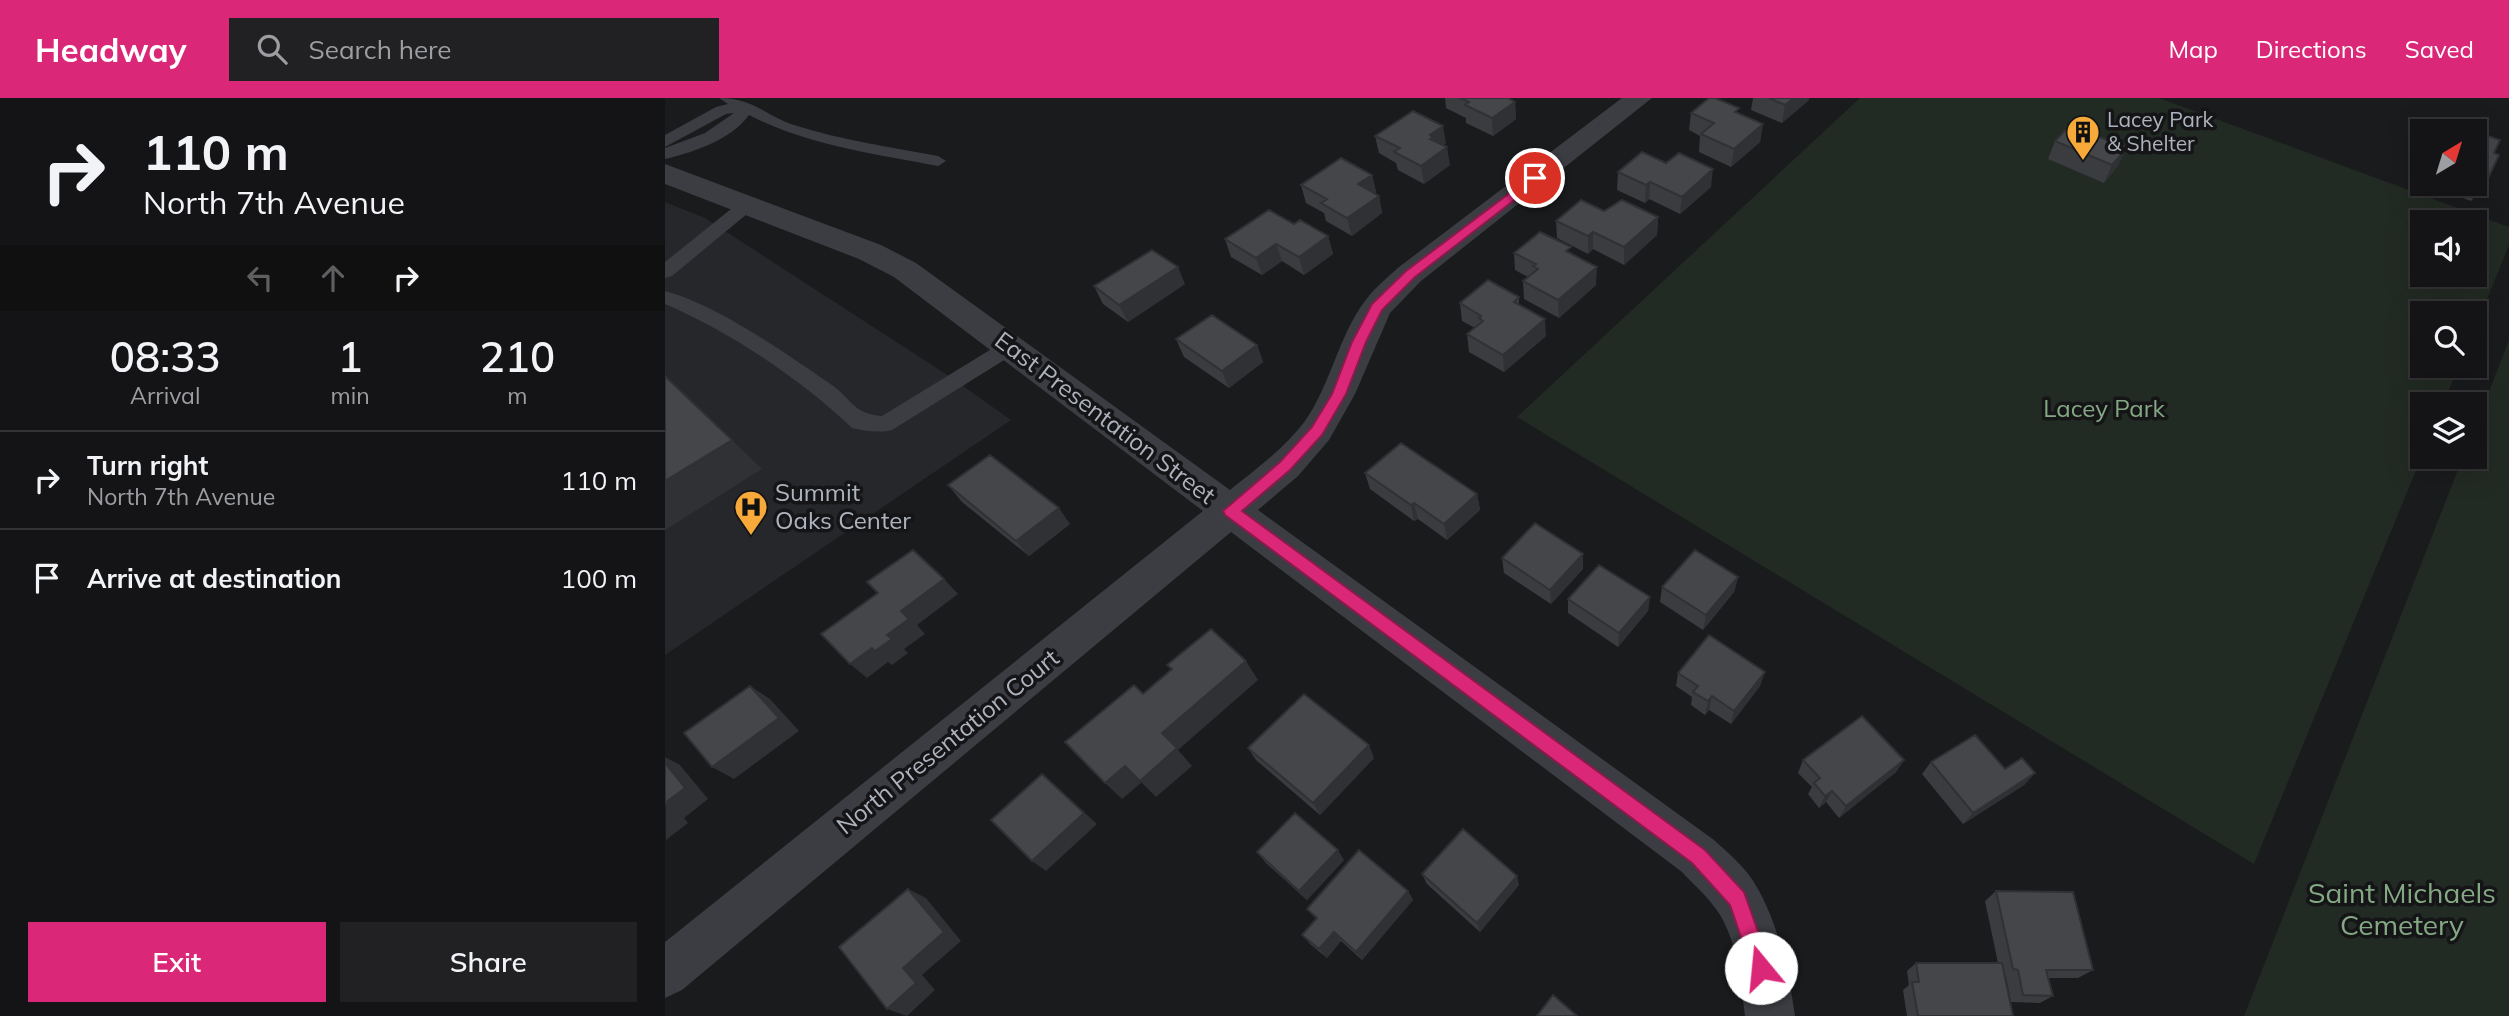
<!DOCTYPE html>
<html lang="en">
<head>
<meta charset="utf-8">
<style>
  body { margin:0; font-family:Mulish,sans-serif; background:#212123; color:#f1f3f6; height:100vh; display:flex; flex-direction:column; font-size:26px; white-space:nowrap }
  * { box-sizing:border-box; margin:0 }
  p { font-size:23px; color:#9d9ea1 }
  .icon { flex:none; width:38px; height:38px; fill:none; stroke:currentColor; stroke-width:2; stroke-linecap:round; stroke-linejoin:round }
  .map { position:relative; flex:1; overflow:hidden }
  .panel { display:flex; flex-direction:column; background:#141416; width:665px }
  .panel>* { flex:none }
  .guide { background:#141416; color:#f1f3f6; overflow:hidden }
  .needle { width:46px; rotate:38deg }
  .controls { position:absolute; left:1745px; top:21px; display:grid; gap:14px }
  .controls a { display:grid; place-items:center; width:77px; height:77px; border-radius:0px; background:#141416; box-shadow:0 7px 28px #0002,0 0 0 2px #333335; font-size:35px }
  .pin { position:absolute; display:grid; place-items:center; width:60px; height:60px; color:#fff; margin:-30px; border:4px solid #fff; border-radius:50%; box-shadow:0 2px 7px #0007 }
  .me { position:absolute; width:77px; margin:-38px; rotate:343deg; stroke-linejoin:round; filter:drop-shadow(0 0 5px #0008) }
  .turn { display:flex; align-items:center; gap:24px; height:147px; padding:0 28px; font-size:32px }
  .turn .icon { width:91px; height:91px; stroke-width:2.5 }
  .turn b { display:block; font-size:49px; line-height:60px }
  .lanes { display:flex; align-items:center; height:66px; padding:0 28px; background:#0003; justify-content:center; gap:35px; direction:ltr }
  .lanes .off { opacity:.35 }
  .eta { display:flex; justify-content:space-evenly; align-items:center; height:119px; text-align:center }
  .eta b { font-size:42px; font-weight:600; line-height:49px }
  .cta { display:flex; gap:14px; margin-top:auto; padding:14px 28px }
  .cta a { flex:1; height:80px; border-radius:0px; background:#db2777; color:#fff; font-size:28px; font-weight:600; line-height:80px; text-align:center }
  .cta a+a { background:#212123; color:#f1f3f6 }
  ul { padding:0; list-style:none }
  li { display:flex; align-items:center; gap:21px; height:98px; padding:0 28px; border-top:2px solid #333335 }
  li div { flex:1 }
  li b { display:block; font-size:26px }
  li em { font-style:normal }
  header { display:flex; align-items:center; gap:42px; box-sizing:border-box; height:98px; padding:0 35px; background:#db2777; color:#fff }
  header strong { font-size:33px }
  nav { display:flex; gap:38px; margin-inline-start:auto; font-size:24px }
  .search { width:490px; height:63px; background:#212123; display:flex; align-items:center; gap:18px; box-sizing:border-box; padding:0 24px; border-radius:0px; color:#9d9ea1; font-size:26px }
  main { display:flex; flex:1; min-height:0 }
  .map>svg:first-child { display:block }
</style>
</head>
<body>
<header>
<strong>Headway</strong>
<div class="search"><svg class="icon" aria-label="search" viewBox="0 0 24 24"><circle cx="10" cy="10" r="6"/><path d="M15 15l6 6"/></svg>Search here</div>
<nav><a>Map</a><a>Directions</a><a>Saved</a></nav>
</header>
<main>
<section class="panel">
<div class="guide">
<div class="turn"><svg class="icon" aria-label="right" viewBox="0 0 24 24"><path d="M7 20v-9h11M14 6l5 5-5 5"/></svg><div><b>110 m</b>North 7th Avenue</div></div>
<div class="lanes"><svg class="icon off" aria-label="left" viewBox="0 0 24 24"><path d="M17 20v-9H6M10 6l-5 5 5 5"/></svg><svg class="icon off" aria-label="ahead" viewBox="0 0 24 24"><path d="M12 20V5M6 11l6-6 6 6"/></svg><svg class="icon" aria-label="right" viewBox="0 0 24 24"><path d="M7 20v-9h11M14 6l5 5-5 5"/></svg></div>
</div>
<div class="eta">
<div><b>08:33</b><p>Arrival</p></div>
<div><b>1</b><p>min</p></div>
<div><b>210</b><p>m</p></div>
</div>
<ul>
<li><svg class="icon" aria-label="right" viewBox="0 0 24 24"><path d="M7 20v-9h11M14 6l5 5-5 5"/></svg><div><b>Turn right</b><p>North 7th Avenue</p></div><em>110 m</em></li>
<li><svg class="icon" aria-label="arrive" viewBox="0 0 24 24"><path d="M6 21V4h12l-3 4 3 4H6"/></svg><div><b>Arrive at destination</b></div><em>100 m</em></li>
</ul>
<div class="cta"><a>Exit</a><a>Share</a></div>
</section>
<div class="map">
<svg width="1844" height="918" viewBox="0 0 1844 918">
  <rect width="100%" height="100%" fill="#1a1b1d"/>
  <path fill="#26272a" d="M0 104 40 120 284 278 346 322 0 557Z"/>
  <path fill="#222b23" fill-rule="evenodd" d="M1195 0H1494L1844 129V147L1810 231V215H1757V268H1794L1778 306H1757V358L1589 766 852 319ZM1757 124H1810V177H1757Z
    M1844 242V918H1579L1798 359H1810V330Z"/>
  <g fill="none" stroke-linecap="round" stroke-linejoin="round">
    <path fill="#3b3d42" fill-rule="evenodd" d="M54 0C88 0 100 17 129 27 176 42 225 49 273 58L281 63 273 68C209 56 142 47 84 17 66 42 29 54 0 61V50L40 35 69 15 61 16 0 49V37L51 9 63 6Z
      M82 101 91 107 88 111 7 178 0 180V164L76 103Z
      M0 193C52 207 119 254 164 285 187 300 187 316 217 318L338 244H352L355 249 352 254 227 332C215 335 199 333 187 330 137 282 64 233 0 206Z"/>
    <path fill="#3b3d42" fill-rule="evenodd" d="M957 0H987L756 183 725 215 690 296 664 342 633 378 593 412 1049 742C1061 753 1074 764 1084 777 1111 814 1124 874 1130 918H1080C1076 883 1072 840 1051 811 1041 797 1028 786 1017 774L566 434 17 892 0 900V844L538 413 229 179 194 161 0 86V66L216 147 251 165 565 392C591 371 620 350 640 323 666 286 673 239 700 203 709 190 723 179 734 169Z"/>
  </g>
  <path fill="#3a3c40" d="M780 0H844L850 4 851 21 828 38 801 25V20L781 10Z
    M1088 0H1144V2L1117 25 1086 12Z
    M1026 15 1074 16 1098 26 1095 44 1066 69 1034 54 1035 38 1024 32Z
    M1792 27 1835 42 1829 55 1834 57 1821 85 1806 103 1758 86H1810V33H1787Z
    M710 38 781 45 778 47 785 67 759 86 733 72 731 65 714 55Z
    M1390 43 1453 68 1439 85 1383 61Z
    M953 74 1046 89 1015 116 984 101 980 105 952 92Z
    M707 77 711 94 710 95 714 98 717 115 687 138 661 123 659 115 641 105 636 87Z
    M939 113 993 119 992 137 959 167 928 151 923 156 892 140 891 123Z
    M629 126 663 138 668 156 639 177 617 163 597 177 566 159 560 141Z
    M849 155 906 156 931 187 894 220 859 201 858 183 863 179 850 172Z
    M520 186 463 224 438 206 429 188Z
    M854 199V207L881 238 839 274 804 254 802 236 810 230 797 223 795 205Z
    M511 241 592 247 598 264 564 290 519 259Z
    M700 375 812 396 815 412 782 442 753 421 749 423 705 391Z
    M283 387 405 426 364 458 297 404Z
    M918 456V471L886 506 839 475 837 460Z
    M1073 479 1069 494 1038 532 995 504 997 489Z
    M985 499 983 513 953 549 903 515V501Z
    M1013 575 1095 588 1066 626 1044 612 1040 617 1026 607 1027 599 1011 588Z
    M583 650 709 660 655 717 591 662Z
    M1138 662H1239L1231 674 1174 720 1161 704 1154 710 1143 696 1147 689 1133 675Z
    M1266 664 1340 671 1370 675 1359 687 1298 726 1257 676Z
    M592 754 679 762 642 802 601 765Z
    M757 776 854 787 815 834 762 786Z
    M743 793 748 802 697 862 676 843 662 860 645 846 637 837 651 821 642 811Z
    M1331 793 1428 872 1413 880H1383L1388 898 1375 905 1346 904 1341 879H1340L1348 918H1242L1238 892 1244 887 1242 873 1251 865H1333L1320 803Z"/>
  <path fill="#303134" d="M1129 0H1144V2L1117 25 1120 7Z
    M850 4 851 21 828 38 827 20Z
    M1098 26 1095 44 1066 69 1069 51Z
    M778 28 781 45 770 53 765 37Z
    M782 49 785 67 759 86 756 68Z
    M1462 50 1453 68 1439 85 1447 67Z
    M1048 71 1046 89 1015 116 1017 99Z
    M707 77 711 94 697 104 693 86Z
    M985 84 984 101 980 105 981 87Z
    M714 98 717 115 687 138 682 120Z
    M993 119 992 137 959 167V149Z
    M928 134V151L923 156V138Z
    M663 138 668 156 639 177 634 159Z
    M611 146 617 163 597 177 591 160Z
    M513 169 520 186 463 224 454 207Z
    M932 169 931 187 894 220 893 202Z
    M880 221 881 238 839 274 838 257Z
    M592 247 598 264 564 290 557 273Z
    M0 277 97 371 0 432Z
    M812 396 815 412 782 442 779 426Z
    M749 405 753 421 749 423 746 407Z
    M394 410 405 426 364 458 351 443Z
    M918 456V471L886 506 885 492Z
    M1073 479 1069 494 1038 532 1041 517Z
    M279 481 293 496 252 527 260 536 239 551 243 555 227 567 223 564 202 580 185 566 222 537 236 513Z
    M985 499 983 513 953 549 954 535Z
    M581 563 593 582 513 652 527 668 491 699 475 683 497 635Z
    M1100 574 1095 588 1066 626 1069 613Z
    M85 588 105 601 134 633 69 681 47 669Z
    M1047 598 1044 612 1040 617 1043 603Z
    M704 647 709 660 655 717 648 705Z
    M0 659 15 667 43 701 19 720 23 725 1 742Z
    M1239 662 1231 674 1174 720 1181 708Z
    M460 668 476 685 457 701 440 685Z
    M1370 675 1359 687 1298 726 1308 715Z
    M377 676 432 726 381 773 367 763Z
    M1167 693 1161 704 1154 710 1160 698Z
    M673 752 679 762 642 802 634 793Z
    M852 778 854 787 815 834 812 825Z
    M243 791 261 800 296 843 257 877 270 892 242 918 222 911 238 870Z
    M743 793 748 802 697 862 691 854Z
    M669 834 676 843 662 860 654 851Z"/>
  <path fill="#44464a" stroke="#303134" stroke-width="2" d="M795 0H843L850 4 827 20 800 7 804 4Z
    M1044 0H1050L1074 10 1070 14 1098 26 1069 51 1036 36 1049 25 1026 15Z
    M1104 0H1129L1120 7Z
    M748 13 778 28 765 37 768 39 765 41 782 49 756 68 729 54 735 50 710 38Z
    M1405 27 1462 50 1447 67 1390 43Z
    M1792 27 1835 42 1829 55 1834 57 1821 85 1810 81V33H1789Z
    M977 54 1001 65 1014 55 1048 71 1017 99 985 84 981 87 953 74Z
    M676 60 707 77 693 86 714 98 682 120 656 105 662 101 636 87Z
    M916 102 939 113 957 102 993 119 959 149 928 134 923 138 891 123Z
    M604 112 629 126 635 122 663 138 634 159 611 146 591 160 560 141Z
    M875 134 906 149 901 153 932 169 893 202 858 183 873 171 868 168 871 166 849 155Z
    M487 152 513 169 454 207 429 188Z
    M823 182 854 199 849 204 880 221 838 257 802 236 818 223 814 220 816 218 795 205Z
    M547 217 592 247 557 273 511 241Z
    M0 278 67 342 0 383Z
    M736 345 812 396 779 426 749 405 746 407 700 375Z
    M325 357 394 410 351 443 283 387Z
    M870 425 918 456 885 492 837 460Z
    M248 452 279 481 236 513 244 521 222 537 227 541 210 553 207 550 185 566 156 536 213 495 202 484Z
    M1030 452 1073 479 1041 517 997 489Z
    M934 467 985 499 954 535 903 501Z
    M546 531 581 563 497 635 512 650 475 683 460 668 440 685 400 644 469 587 478 596 507 571 502 567Z
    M1044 537 1100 574 1069 613 1047 598 1043 603 1028 594 1033 588 1013 575Z
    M85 588 114 620 47 669 19 635Z
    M639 596 704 647 648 705 583 650Z
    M1197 618 1239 662 1181 708 1167 693 1160 698 1149 685 1155 680 1138 662Z
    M1310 637 1340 671 1357 660 1370 675 1308 715 1266 664Z
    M0 665 20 690 0 705Z
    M377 676 419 715 367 763 326 722Z
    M630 715 673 752 634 793 592 754Z
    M798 731 852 778 812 825 757 776Z
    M694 752 743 793 691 854 669 834 654 851 637 837 652 820 642 811Z
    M243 791 279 834 238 870 251 885 222 911 174 849Z
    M1331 793 1408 794 1428 872H1381L1388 898 1358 897 1353 872 1348 871Z
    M1251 865H1337L1348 918H1253L1247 884H1254Z
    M888 897 912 918H872Z"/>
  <path fill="#db2777" stroke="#8e194d" stroke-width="2" d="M870 76 876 80 874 83 750 179 717 212 701 244 681 296 657 337 625 372 577 413 1040 752 1079 794 1106 870 1103 877 1096 880 1089 877 1065 807 1027 765 560 417 558 413 615 364 647 329 667 296 687 244 707 206 741 173Z"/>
  <defs>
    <symbol id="building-pin" viewBox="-11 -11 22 30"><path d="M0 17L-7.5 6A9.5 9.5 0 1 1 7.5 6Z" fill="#f7a939" stroke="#151518"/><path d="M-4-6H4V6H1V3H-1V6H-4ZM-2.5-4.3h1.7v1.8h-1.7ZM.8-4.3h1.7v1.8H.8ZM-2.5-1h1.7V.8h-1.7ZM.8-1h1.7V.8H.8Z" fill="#111"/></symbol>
    <symbol id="hospital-pin" viewBox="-11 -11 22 30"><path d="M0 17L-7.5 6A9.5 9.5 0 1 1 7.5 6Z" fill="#f7a939" stroke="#151518"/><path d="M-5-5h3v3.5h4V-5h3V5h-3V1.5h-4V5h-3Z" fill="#111"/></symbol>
  </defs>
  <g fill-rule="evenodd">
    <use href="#building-pin" x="1399" y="15" width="38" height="52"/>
    <use href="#hospital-pin" x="67" y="390" width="38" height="52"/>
  </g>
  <g text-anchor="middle" stroke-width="7" stroke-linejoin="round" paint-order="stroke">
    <g font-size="21" fill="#adb3bc" stroke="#151518" text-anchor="start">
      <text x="1442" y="29">Lacey Park<tspan x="1442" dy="24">&amp; Shelter</tspan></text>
    </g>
    <g font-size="24" fill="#84a884" stroke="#151518">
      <text x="1439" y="319">Lacey Park</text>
    </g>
    <g font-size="24" fill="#adb3bc" stroke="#151518">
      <text transform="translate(440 320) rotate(37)" y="8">East Presentation Street</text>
      <text transform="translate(283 644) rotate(-39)" y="8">North Presentation Court</text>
    </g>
    <g font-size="24" fill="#adb3bc" stroke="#151518" text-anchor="start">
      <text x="110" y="403">Summit<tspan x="110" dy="28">Oaks Center</tspan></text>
    </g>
    <g font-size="28" fill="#84a884" stroke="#151518">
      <text x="1737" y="805">Saint Michaels<tspan x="1737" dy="32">Cemetery</tspan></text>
    </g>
  </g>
</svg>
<div class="controls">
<a><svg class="needle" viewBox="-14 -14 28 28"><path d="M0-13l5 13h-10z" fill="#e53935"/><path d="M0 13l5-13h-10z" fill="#9d9ea1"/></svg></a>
<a><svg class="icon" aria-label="sound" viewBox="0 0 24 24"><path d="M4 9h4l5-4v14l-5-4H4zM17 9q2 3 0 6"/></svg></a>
<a><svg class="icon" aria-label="search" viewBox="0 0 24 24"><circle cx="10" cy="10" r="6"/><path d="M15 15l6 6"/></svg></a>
<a><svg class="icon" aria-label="layers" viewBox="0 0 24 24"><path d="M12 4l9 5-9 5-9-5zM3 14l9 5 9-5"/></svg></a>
</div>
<div class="pin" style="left:870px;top:80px;background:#d93025"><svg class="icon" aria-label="arrive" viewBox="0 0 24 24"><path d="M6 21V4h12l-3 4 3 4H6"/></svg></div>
<svg class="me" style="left:1096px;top:870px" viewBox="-20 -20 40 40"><circle r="19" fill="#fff"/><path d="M0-13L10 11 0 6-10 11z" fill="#db2777"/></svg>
</div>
</main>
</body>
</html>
